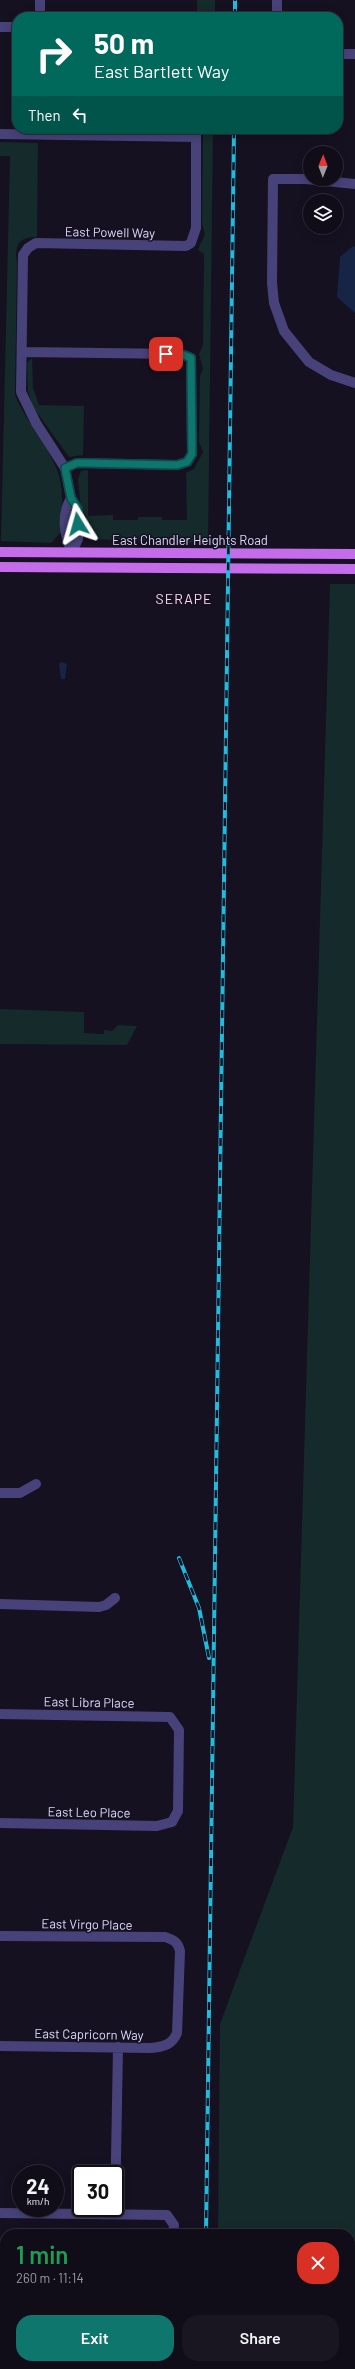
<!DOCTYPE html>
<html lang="en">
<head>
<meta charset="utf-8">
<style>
  body { margin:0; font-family:Barlow,sans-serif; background:#191622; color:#f1f3f6; height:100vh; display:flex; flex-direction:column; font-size:15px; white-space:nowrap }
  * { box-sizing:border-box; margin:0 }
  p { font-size:13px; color:#9c9ca2 }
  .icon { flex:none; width:22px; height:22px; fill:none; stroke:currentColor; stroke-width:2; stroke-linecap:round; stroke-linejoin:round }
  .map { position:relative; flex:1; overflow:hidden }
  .side { position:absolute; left:0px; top:2229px; width:355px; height:140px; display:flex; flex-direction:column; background:#100d19; border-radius:16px 16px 0 0; box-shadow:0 2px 10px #0003,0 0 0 1px #302d38 }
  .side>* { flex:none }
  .guide { position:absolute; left:12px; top:12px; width:331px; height:122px; border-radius:16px; box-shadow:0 2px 10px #0003,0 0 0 1px #302d38; background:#00695c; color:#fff; overflow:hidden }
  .needle { width:26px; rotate:1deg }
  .tools { position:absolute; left:303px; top:146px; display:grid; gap:8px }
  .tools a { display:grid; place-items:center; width:40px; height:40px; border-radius:50%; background:#100d19; box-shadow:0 2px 10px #0003,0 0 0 1px #302d38; font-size:20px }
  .speed { position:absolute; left:12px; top:2165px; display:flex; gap:8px; font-size:20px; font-weight:700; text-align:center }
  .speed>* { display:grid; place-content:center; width:52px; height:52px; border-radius:50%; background:#100d19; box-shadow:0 2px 10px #0003,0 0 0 1px #302d38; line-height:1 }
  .speed small { font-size:10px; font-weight:400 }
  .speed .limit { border:2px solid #111; border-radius:6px; background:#fff; color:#111 }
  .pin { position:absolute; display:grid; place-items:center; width:34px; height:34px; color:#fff; margin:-17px; border-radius:8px; box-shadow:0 2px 6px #0006 }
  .me { position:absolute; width:44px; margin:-22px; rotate:352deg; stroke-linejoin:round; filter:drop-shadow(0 0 3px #0008) }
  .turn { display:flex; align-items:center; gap:14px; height:84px; padding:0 16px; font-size:18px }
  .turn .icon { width:52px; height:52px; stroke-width:2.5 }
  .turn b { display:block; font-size:28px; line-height:34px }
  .then { display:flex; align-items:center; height:38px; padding:0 16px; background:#0003; gap:8px; font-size:15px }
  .round { display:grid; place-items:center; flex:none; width:42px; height:42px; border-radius:16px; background:#191622 }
  .overview { display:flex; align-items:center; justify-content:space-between; height:68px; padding:0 16px }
  h1 { font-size:24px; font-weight:600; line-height:30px; color:#1e9e55 }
  .cta { display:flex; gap:8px; margin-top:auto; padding:8px 16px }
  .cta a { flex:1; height:46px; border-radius:16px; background:#0f766e; color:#fff; font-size:16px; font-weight:600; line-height:46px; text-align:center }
  .cta a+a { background:#191622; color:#f1f3f6 }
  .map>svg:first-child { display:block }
</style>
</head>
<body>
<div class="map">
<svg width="355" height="2369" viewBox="0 0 355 2369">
  <rect width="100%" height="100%" fill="#151121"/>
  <path fill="#152a2a" d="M197 0H215V17H197Z
    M203 129H213L208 543 92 539 83 529 78 479 81 471 88 470V516L113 515V520H138V517H162V520H187L186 473 194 469 203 452 199 442 200 376 203 369 199 354 203 345 204 254 198 250 205 234 202 224Z
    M0 142 38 143 37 237C19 237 14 245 17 263L15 395C25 420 44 440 55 465 65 485 62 510 61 532L51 543 1 541 10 156H0Z
    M32 358 33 388 39 405 84 406 83 455 69 457 33 407 28 391 27 363Z
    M330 584H355V2369H217V2364H350V2234H218L220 2024 293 1827Z
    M0 1009 84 1012V1033L104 1034V1030L112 1031 118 1025 137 1026 127 1045 0 1044Z"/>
  <path fill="#162546" d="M353 246 355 247V313L337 297 340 257Z
    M61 662 67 664 65 679H61L59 664Z"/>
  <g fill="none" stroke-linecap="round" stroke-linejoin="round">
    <path stroke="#48427a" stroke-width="10" d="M40 17V0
      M277 17V0
      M0 27H17
      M338 54H355
      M0 134 196 137
      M355 184 306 179H273L272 283 274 303 284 331 309 362 331 375 355 383
      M22 352 181 354 191 358 192 454 187 462 177 465 77 463 65 468
      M71 498C61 515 64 535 72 552
      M72 552 78 539V509L71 498 65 468 36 423 21 392 23 255 28 248 36 243 186 246 191 243 196 228V129
      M0 1493H20L36 1484
      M0 1604 99 1607 106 1605 115 1598
      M0 1714 170 1717 179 1730 178 1811 172 1822 157 1826 0 1823
      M0 1936 165 1937C174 1940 178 1942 180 1951L177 2033C172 2045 163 2047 150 2048L0 2046
      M0 2213 167 2215 174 2225 173 2234
      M115 2214 118 2047
      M0 2321H5
      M170 2369V2364"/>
    <path stroke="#c56ceb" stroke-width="10" d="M0 552 355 554
      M0 567 355 569"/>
    <defs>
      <path id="rail" d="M235 17V0
        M179 1558 199 1608 209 1658
        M206 2234 234 129
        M204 2369V2364"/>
    </defs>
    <use href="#rail" stroke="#1ebcde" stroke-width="4"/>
    <use href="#rail" stroke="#151121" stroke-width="2.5" stroke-dasharray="8" stroke-linecap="butt"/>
  </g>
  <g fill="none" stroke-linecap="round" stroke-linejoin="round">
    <defs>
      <path id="route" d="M78 524V509L71 498 65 468 77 463H85L177 465 187 462 192 454 191 358 181 354H166"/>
    </defs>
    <use href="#route" stroke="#0a4d48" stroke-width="10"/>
    <use href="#route" stroke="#0f766e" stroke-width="7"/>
  </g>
  <g text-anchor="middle" stroke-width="3" stroke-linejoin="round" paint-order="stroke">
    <g font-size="13" fill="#ddd7fa" stroke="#151121">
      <text transform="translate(110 232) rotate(1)" y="5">East Powell Way</text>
      <text x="190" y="545">East Chandler Heights Road</text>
      <text transform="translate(89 1702) rotate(1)" y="5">East Libra Place</text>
      <text transform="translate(89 1812) rotate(1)" y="5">East Leo Place</text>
      <text transform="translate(87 1924) rotate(1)" y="5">East Virgo Place</text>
      <text transform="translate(89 2034) rotate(1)" y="5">East Capricorn Way</text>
    </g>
    <g font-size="14" letter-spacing="1" fill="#fad8eb" stroke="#151121">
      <text x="184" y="604">SERAPE</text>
    </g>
  </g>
</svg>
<div class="tools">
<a><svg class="needle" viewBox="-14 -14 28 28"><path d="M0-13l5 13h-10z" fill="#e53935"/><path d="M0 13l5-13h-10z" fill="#9c9ca2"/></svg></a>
<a><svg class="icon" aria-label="layers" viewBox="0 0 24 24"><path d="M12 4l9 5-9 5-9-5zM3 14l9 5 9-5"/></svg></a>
</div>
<div class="speed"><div>24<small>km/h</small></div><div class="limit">30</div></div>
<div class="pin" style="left:166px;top:354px;background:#d93025"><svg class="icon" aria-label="arrive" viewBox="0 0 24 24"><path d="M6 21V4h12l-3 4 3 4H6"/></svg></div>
<svg class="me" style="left:78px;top:524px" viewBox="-20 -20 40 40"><path d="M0-17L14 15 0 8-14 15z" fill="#0f766e" stroke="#fff" stroke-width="4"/></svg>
<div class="guide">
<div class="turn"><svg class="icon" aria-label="right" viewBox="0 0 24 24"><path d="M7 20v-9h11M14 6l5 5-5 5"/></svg><div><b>50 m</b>East Bartlett Way</div></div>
<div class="then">Then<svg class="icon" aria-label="left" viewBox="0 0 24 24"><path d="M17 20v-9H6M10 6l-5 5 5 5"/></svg></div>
</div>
<section class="side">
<div class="overview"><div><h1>1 min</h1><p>260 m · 11:14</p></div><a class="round" style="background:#d93025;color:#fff"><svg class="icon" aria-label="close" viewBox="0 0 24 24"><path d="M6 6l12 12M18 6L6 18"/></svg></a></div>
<div class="cta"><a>Exit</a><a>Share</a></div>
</section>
</div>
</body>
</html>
